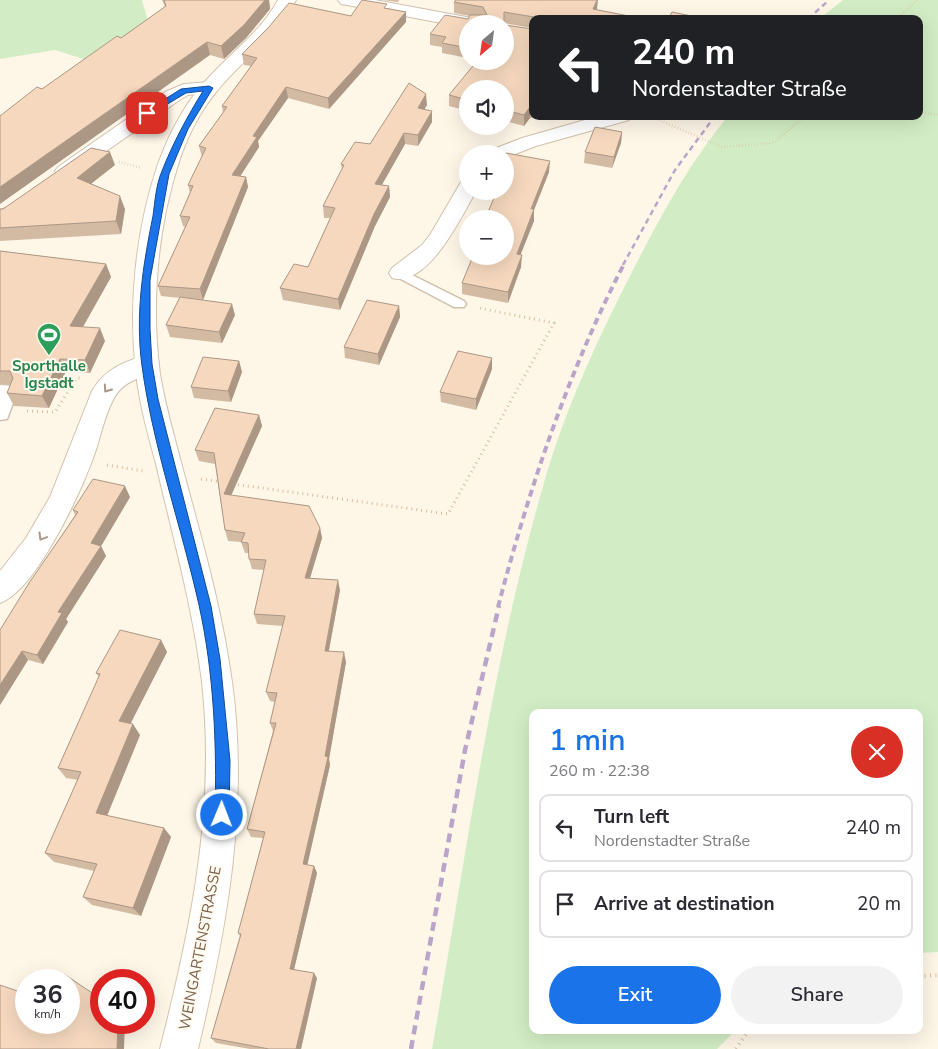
<!DOCTYPE html>
<html lang="en">
<head>
<meta charset="utf-8">
<style>
  body { margin:0; font-family:"Nunito Sans",sans-serif; background:#f2f2f3; color:#2b2b33; height:100vh; display:flex; flex-direction:column; font-size:19px; white-space:nowrap }
  * { box-sizing:border-box; margin:0 }
  p { font-size:16px; color:#7c7c81 }
  .icon { flex:none; width:28px; height:28px; fill:none; stroke:currentColor; stroke-width:2; stroke-linecap:round; stroke-linejoin:round }
  .map { position:relative; flex:1; overflow:hidden }
  .side { position:absolute; left:529px; top:709px; width:394px; height:325px; display:flex; flex-direction:column; background:#fff; border-radius:10px; box-shadow:0 5px 20px #0002 }
  .side>* { flex:none }
  .guide { position:absolute; left:529px; top:15px; width:394px; height:105px; border-radius:10px; box-shadow:0 5px 20px #0002; background:#202124; color:#fff; overflow:hidden }
  .needle { width:32px; rotate:209deg }
  .fabs { position:absolute; left:459px; top:15px; display:grid; gap:10px }
  .fabs a { display:grid; place-items:center; width:55px; height:55px; border-radius:50%; background:#fff; box-shadow:0 5px 20px #0002; font-size:25px }
  .speed { position:absolute; left:15px; top:969px; display:flex; gap:10px; font-size:25px; font-weight:700; text-align:center }
  .speed>* { display:grid; place-content:center; width:65px; height:65px; border-radius:50%; background:#fff; box-shadow:0 5px 20px #0002; line-height:1 }
  .speed small { font-size:12px; font-weight:400 }
  .speed .limit { border:8px solid #d22; background:#fff; color:#111 }
  .pin { position:absolute; display:grid; place-items:center; width:42px; height:42px; color:#fff; margin:-21px; border-radius:10px; box-shadow:0 2px 8px #0006 }
  .me { position:absolute; width:55px; margin:-28px; rotate:1deg; stroke-linejoin:round; filter:drop-shadow(0 0 4px #0008) }
  .turn { display:flex; align-items:center; gap:18px; height:105px; padding:0 20px; font-size:22px }
  .turn .icon { width:65px; height:65px; stroke-width:2.5 }
  .turn b { display:block; font-size:35px; line-height:42px }
  .round { display:grid; place-items:center; flex:none; width:52px; height:52px; border-radius:26px; background:#f2f2f3 }
  .headline { display:flex; align-items:center; justify-content:space-between; height:85px; padding:0 20px }
  h1 { font-size:30px; font-weight:600; line-height:38px; color:#1a73e8 }
  .action { display:flex; gap:10px; margin-top:auto; padding:10px 20px }
  .action a { flex:1; height:58px; border-radius:30px; background:#1a73e8; color:#fff; font-size:20px; font-weight:600; line-height:58px; text-align:center }
  .action a+a { background:#f2f2f3; color:#2b2b33 }
  ul { padding:0; list-style:none }
  li { display:flex; align-items:center; gap:15px; height:68px; margin:0 10px 8px; padding:0 10px; border:2px solid #e1e1e2; border-radius:10px }
  li div { flex:1 }
  li b { display:block; font-size:19px }
  li em { font-style:normal }
  .map>svg:first-child { display:block }
</style>
</head>
<body>
<div class="map">
<svg width="938" height="1049" viewBox="0 0 938 1049">
  <rect width="100%" height="100%" fill="#fef7e8"/>
  <path fill="#d2edc5" d="M0 0H142L150 28 96 63 55 50 0 59Z
    M843 0H938V952L919 953V712H532V1030H736L717 1049H432C466 856 492 657 548 469 569 400 601 332 634 268 661 215 690 162 728 116H919V19H819Z"/>
  <g fill="none" stroke-linecap="round" stroke-linejoin="round">
    <defs>
      <path id="lane" d="M400 269 464 301 466 304 464 307H454L395 276 393 273 395 270Z
        M0 385 16 386 18 390 7 419 0 420Z"/>
      <path id="street" d="M338 0H375L477 19 483 20 486 24H468V28L347 5 341 4Z
        M209 82 216 84 219 88 216 92 188 95 181 99 72 175 65 177 58 175 55 171 58 167 167 91 184 84Z
        M599 116H632L629 120 536 146 505 158V154H488L491 150 522 138Z
        M468 181V191H476C462 216 428 288 392 278L389 273 392 268 422 245 430 235 461 182Z
        M147 355 156 358 159 364C151 379 124 376 113 400 103 419 100 441 92 461 79 496 35 591 0 603V571L26 538 50 497 92 391C105 369 123 362 147 355Z"/>
      <path id="secondary" d="M278 0H296C276 37 242 60 216 92 199 113 186 139 178 165 157 231 151 305 160 374 165 405 174 435 182 466 201 537 222 608 232 682 249 807 227 927 198 1049H160C191 928 216 808 202 682 193 608 173 537 156 464 148 434 139 403 136 372 128 304 136 229 158 164 170 131 187 99 212 74 235 49 262 30 278 0Z"/>
    </defs>
    <use href="#lane" stroke="#d1c0ac" stroke-width="3"/>
    <use href="#street" stroke="#d1c0ac" stroke-width="2"/>
    <use href="#secondary" stroke="#d7c2ac" stroke-width="2"/>
    <path stroke="#dabca0" stroke-width="2.5" stroke-dasharray="0.5 2.5" stroke-linecap="butt" d="M897 19 917 0
      M462 112 468 114
      M919 112 938 115
      M650 116 722 147 774 143 804 116
      M119 162 142 168"/>
    <path stroke="#dabca0" stroke-width="3" stroke-dasharray="1 4" stroke-linecap="butt" d="M27 411 55 412 77 378H83
      M107 465 143 471
      M201 479 222 482
      M233 484 448 514 554 323 479 308"/>
    <path stroke="#dabca0" stroke-width="4" stroke-dasharray="1 4.5" stroke-linecap="butt" d="M919 976 938 975
      M736 1049 749 1030"/>
    <use href="#lane" fill="#fff" fill-rule="evenodd"/>
    <use href="#street" fill="#fff" fill-rule="evenodd"/>
    <use href="#secondary" fill="#fff" fill-rule="evenodd"/>
    <path stroke="#bba4c9" stroke-width="2.5" stroke-dasharray="5.5 4" stroke-linecap="butt" d="M808 19 829 0
      M623 265 675 170 715 116"/>
    <path stroke="#bba4c9" stroke-width="4" stroke-dasharray="7 4.5" stroke-linecap="butt" d="M498 607C529 489 568 372 624 264"/>
    <path stroke="#bba4c9" stroke-width="4.5" stroke-dasharray="9 6" stroke-linecap="butt" d="M411 1049 465 750 499 606"/>
  </g>
  <path fill="#d3baa3" d="M162 0H269L270 9 246 38 224 59 210 55 42 89 121 38 165 7Z
    M383 0H399L398 2Z
    M454 2 597 9V10L634 17V19H532V28L504 23 468 24V58L442 53V47L430 45V34L468 19 470 16 454 13Z
    M387 8 406 12V22L329 109 288 98 258 141 259 147 240 176 246 177 248 187 203 300 235 315 222 343 170 337 166 325 180 298 161 296 158 286 185 227 183 226 180 216 190 193 188 185 202 157 199 146 223 113 222 106 251 66 244 65 242 54 351 16Z
    M532 29V116H544L543 119 530 118 524 126 505 121V89H468V111L449 106V95Z
    M427 105 424 109 432 122 418 146 405 144 382 185 389 186 390 197 375 226 340 310 283 300 280 288 308 267 330 218H324L323 206 342 169 341 164Z
    M622 132 621 143 612 168 584 163 585 152Z
    M115 165 91 183 125 209 121 234 0 241V209Z
    M549 172 534 210V221L520 255 521 267 508 303 462 294V283L505 256 495 196 491 195 492 191H505Z
    M0 251 106 264 111 277 83 327 105 341 90 373 66 371 49 408 14 406 7 393 11 384H0Z
    M399 306 400 317 379 365 345 358 344 347Z
    M492 358V369L476 410 441 402 440 392Z
    M239 361 242 372 231 402 194 398 191 387Z
    M259 415 262 426 231 495 320 528 322 538 310 578 340 590 329 651 346 662 329 759 330 765 307 865 314 866 317 873 294 969 317 978 301 1049H250L216 1043 211 1038 240 936 238 933 263 838 251 837 247 829 273 731 270 723 275 702 270 701 266 692 283 626 257 624 254 614 264 570 252 569 249 559V553H245L241 542 228 541 225 530 215 464 199 461 195 450Z
    M130 497 101 546 106 556 66 619 68 622 43 664 28 660 0 705V630L75 515 73 510Z
    M161 640 167 652 131 723 140 735 107 816 164 828 171 837 141 916 92 905 83 897 94 871 54 862 45 853 78 780 66 778 58 768 99 677 96 673Z"/>
  <path fill="#ac9785" d="M265 0H269L270 9 246 38 224 59 221 46Z
    M597 0H598L597 9 592 19 593 9Z
    M406 12V22L329 109 328 98Z
    M207 42 210 55 0 204V187Z
    M286 87 288 98 258 141 259 147 234 186 232 175 253 136Z
    M426 94 427 105 419 119 418 108Z
    M530 107V118L524 126V115Z
    M432 111V122L418 146V135Z
    M622 132 621 143 612 168 614 157Z
    M404 133 405 144 376 195 375 184Z
    M110 152 115 165 82 191 77 178Z
    M550 161 549 172 534 210V221L516 266 517 254 531 209Z
    M246 177 248 187 203 300 200 289Z
    M389 186 390 197 375 226 340 310 338 299 374 214Z
    M120 196 125 209 121 234 116 221Z
    M522 255 521 267 508 303V292Z
    M106 264 111 277 76 339 70 326Z
    M232 304 235 315 222 343 219 332Z
    M399 306 400 317 379 365 378 354Z
    M100 328 105 341 90 373 85 360Z
    M492 358V369L476 410V399Z
    M60 359 66 371 49 408 42 396Z
    M239 361 242 372 231 402 228 391Z
    M259 415 262 426 227 505 224 494Z
    M125 486 130 497 97 553 91 543Z
    M320 528 322 538 307 588 305 578Z
    M101 546 106 556 66 619 68 622 43 664 37 655 58 612Z
    M338 580 340 590 327 660 325 651Z
    M161 640 167 652 126 732 119 721Z
    M22 651 28 660 0 705V685Z
    M344 652 346 662 329 759 330 765 306 871 303 864 325 756Z
    M133 724 140 735 104 823 96 813Z
    M164 828 171 837 141 916 133 908Z
    M314 866 317 873 293 974 290 969Z
    M314 973 317 978 301 1049H296Z
    M118 1022H125L124 1049H117Z"/>
  <path fill="#f5d8be" stroke="#ac9785" d="M164 0H265L244 25 221 46 207 42 0 187V116L37 87 42 89 117 36 121 38 166 6Z
    M362 0 387 4 384 8 406 12 328 98 286 87 253 136 257 137 232 175 246 177 200 289 158 286 190 217 180 216 193 186 188 185 206 148 199 146 227 107 222 106 257 58 242 54 268 28 289 3 351 16Z
    M456 0H597L593 9 634 17 633 19H534V17L504 12V24H468V48L442 43 446 37 430 34 445 15 468 19 470 15H487L483 7 454 2Z
    M672 12 701 18V19H668Z
    M505 25 532 29V107H530L524 115 505 110V89H468V100L449 95 477 61H505Z
    M409 83 426 94 418 108 432 111 418 135 404 133 375 184 389 186 374 214 338 299 280 288 294 264 308 267 335 208 323 206 344 165 341 164 355 142 370 144Z
    M595 127 622 132 614 157 585 152Z
    M91 148 110 152 77 178 120 196 116 221 0 228V209H3Z
    M506 153 550 161 531 209H534L517 254 522 255 508 292 462 283 473 256H505V219H485L497 191H505Z
    M0 251 106 264 70 326 100 328 85 360 60 359 42 396 7 393 13 378 10 371H0Z
    M180 297 232 304 219 332 166 325Z
    M367 300 399 306 378 354 344 347Z
    M458 351 492 358 476 399 440 392Z
    M203 357 239 361 228 391 191 387Z
    M215 408 259 415 224 494 309 506 320 528 305 578 338 580 325 651 344 652 325 756 328 757 303 864 314 866 290 969 314 973 296 1049H269L211 1038 241 934 238 933 265 832 247 829 276 723H270L277 693 266 692 285 616 254 614 266 560 249 559 248 543 241 542 245 533 225 530 214 453 195 450Z
    M93 479 125 486 91 543 101 546 58 612 62 613 37 655 22 651 0 685V630L29 583 78 512 73 510Z
    M120 630 161 640 119 721 133 724 96 813 164 828 133 908 83 897 97 864 45 853 81 772 58 768 100 674 96 673Z
    M64 974 101 999V1022H118L117 1049H0V985L26 994V1022H69V980H62Z"/>
  <defs><path id="oneway-chevron" d="M-2-3.5L2.5 0L-2 3.5" fill="none" stroke-width="1.6" stroke-linecap="round" stroke-linejoin="round" transform="scale(1.25)"/></defs>
  <g stroke="#a99789">
    <use href="#oneway-chevron" transform="translate(107 389) rotate(125)"/>
    <use href="#oneway-chevron" transform="translate(42 537) rotate(121)"/>
  </g>
  <path fill="#1a73e8" stroke="#114b97" d="M209 86 213 88 188 129 169 174 150 280V329L152 364 158 399 211 606 220 659 230 761 229 815 227 820 222 822 217 820 215 815C217 745 214 673 199 605 181 525 153 447 142 366 135 315 143 265 153 216 155 201 156 185 162 171 173 143 187 117 203 91L186 93 149 115 143 113 181 89Z"/>
  <defs>
    <symbol id="stadium-pin" viewBox="-11 -11 22 30"><path d="M0 17L-7.5 6A9.5 9.5 0 1 1 7.5 6Z" fill="#2e9e5b" stroke="#fffaf0"/><path d="M0-5a6.5 5 0 1 0 0 10a6.5 5 0 1 0 0-10ZM-3.5-1.8h7v3.6h-7Z" fill="#fff"/></symbol>
  </defs>
  <g fill-rule="evenodd">
    <use href="#stadium-pin" x="35" y="321" width="28" height="38"/>
  </g>
  <g text-anchor="middle" stroke-width="4" stroke-linejoin="round" paint-order="stroke">
    <g font-size="15" font-weight="bold" fill="#27864d" stroke="#fffaf0">
      <text x="49" y="371">Sporthalle<tspan x="49" dy="17">Igstadt</tspan></text>
    </g>
    <g font-size="15" fill="#7a5f4a" stroke="#fffaf0">
      <text transform="translate(200 948) rotate(-79)" y="5">WEINGARTENSTRASSE</text>
    </g>
  </g>
</svg>
<div class="fabs">
<a><svg class="needle" viewBox="-14 -14 28 28"><path d="M0-13l5 13h-10z" fill="#e53935"/><path d="M0 13l5-13h-10z" fill="#7c7c81"/></svg></a>
<a><svg class="icon" aria-label="sound" viewBox="0 0 24 24"><path d="M4 9h4l5-4v14l-5-4H4zM17 9q2 3 0 6"/></svg></a>
<a>+</a>
<a>−</a>
</div>
<div class="speed"><div>36<small>km/h</small></div><div class="limit">40</div></div>
<div class="pin" style="left:147px;top:113px;background:#d93025"><svg class="icon" aria-label="arrive" viewBox="0 0 24 24"><path d="M6 21V4h12l-3 4 3 4H6"/></svg></div>
<svg class="me" style="left:222px;top:815px" viewBox="-20 -20 40 40"><circle r="17" fill="#1a73e8" stroke="#fff" stroke-width="3"/><path d="M0-11L8 9 0 5-8 9z" fill="#fff"/></svg>
<div class="guide">
<div class="turn"><svg class="icon" aria-label="left" viewBox="0 0 24 24"><path d="M17 20v-9H6M10 6l-5 5 5 5"/></svg><div><b>240 m</b>Nordenstadter Straße</div></div>
</div>
<section class="side">
<div class="headline"><div><h1>1 min</h1><p>260 m · 22:38</p></div><a class="round" style="background:#d93025;color:#fff"><svg class="icon" aria-label="close" viewBox="0 0 24 24"><path d="M6 6l12 12M18 6L6 18"/></svg></a></div>
<ul>
<li><svg class="icon" aria-label="left" viewBox="0 0 24 24"><path d="M17 20v-9H6M10 6l-5 5 5 5"/></svg><div><b>Turn left</b><p>Nordenstadter Straße</p></div><em>240 m</em></li>
<li><svg class="icon" aria-label="arrive" viewBox="0 0 24 24"><path d="M6 21V4h12l-3 4 3 4H6"/></svg><div><b>Arrive at destination</b></div><em>20 m</em></li>
</ul>
<div class="action"><a>Exit</a><a>Share</a></div>
</section>
</div>
</body>
</html>
